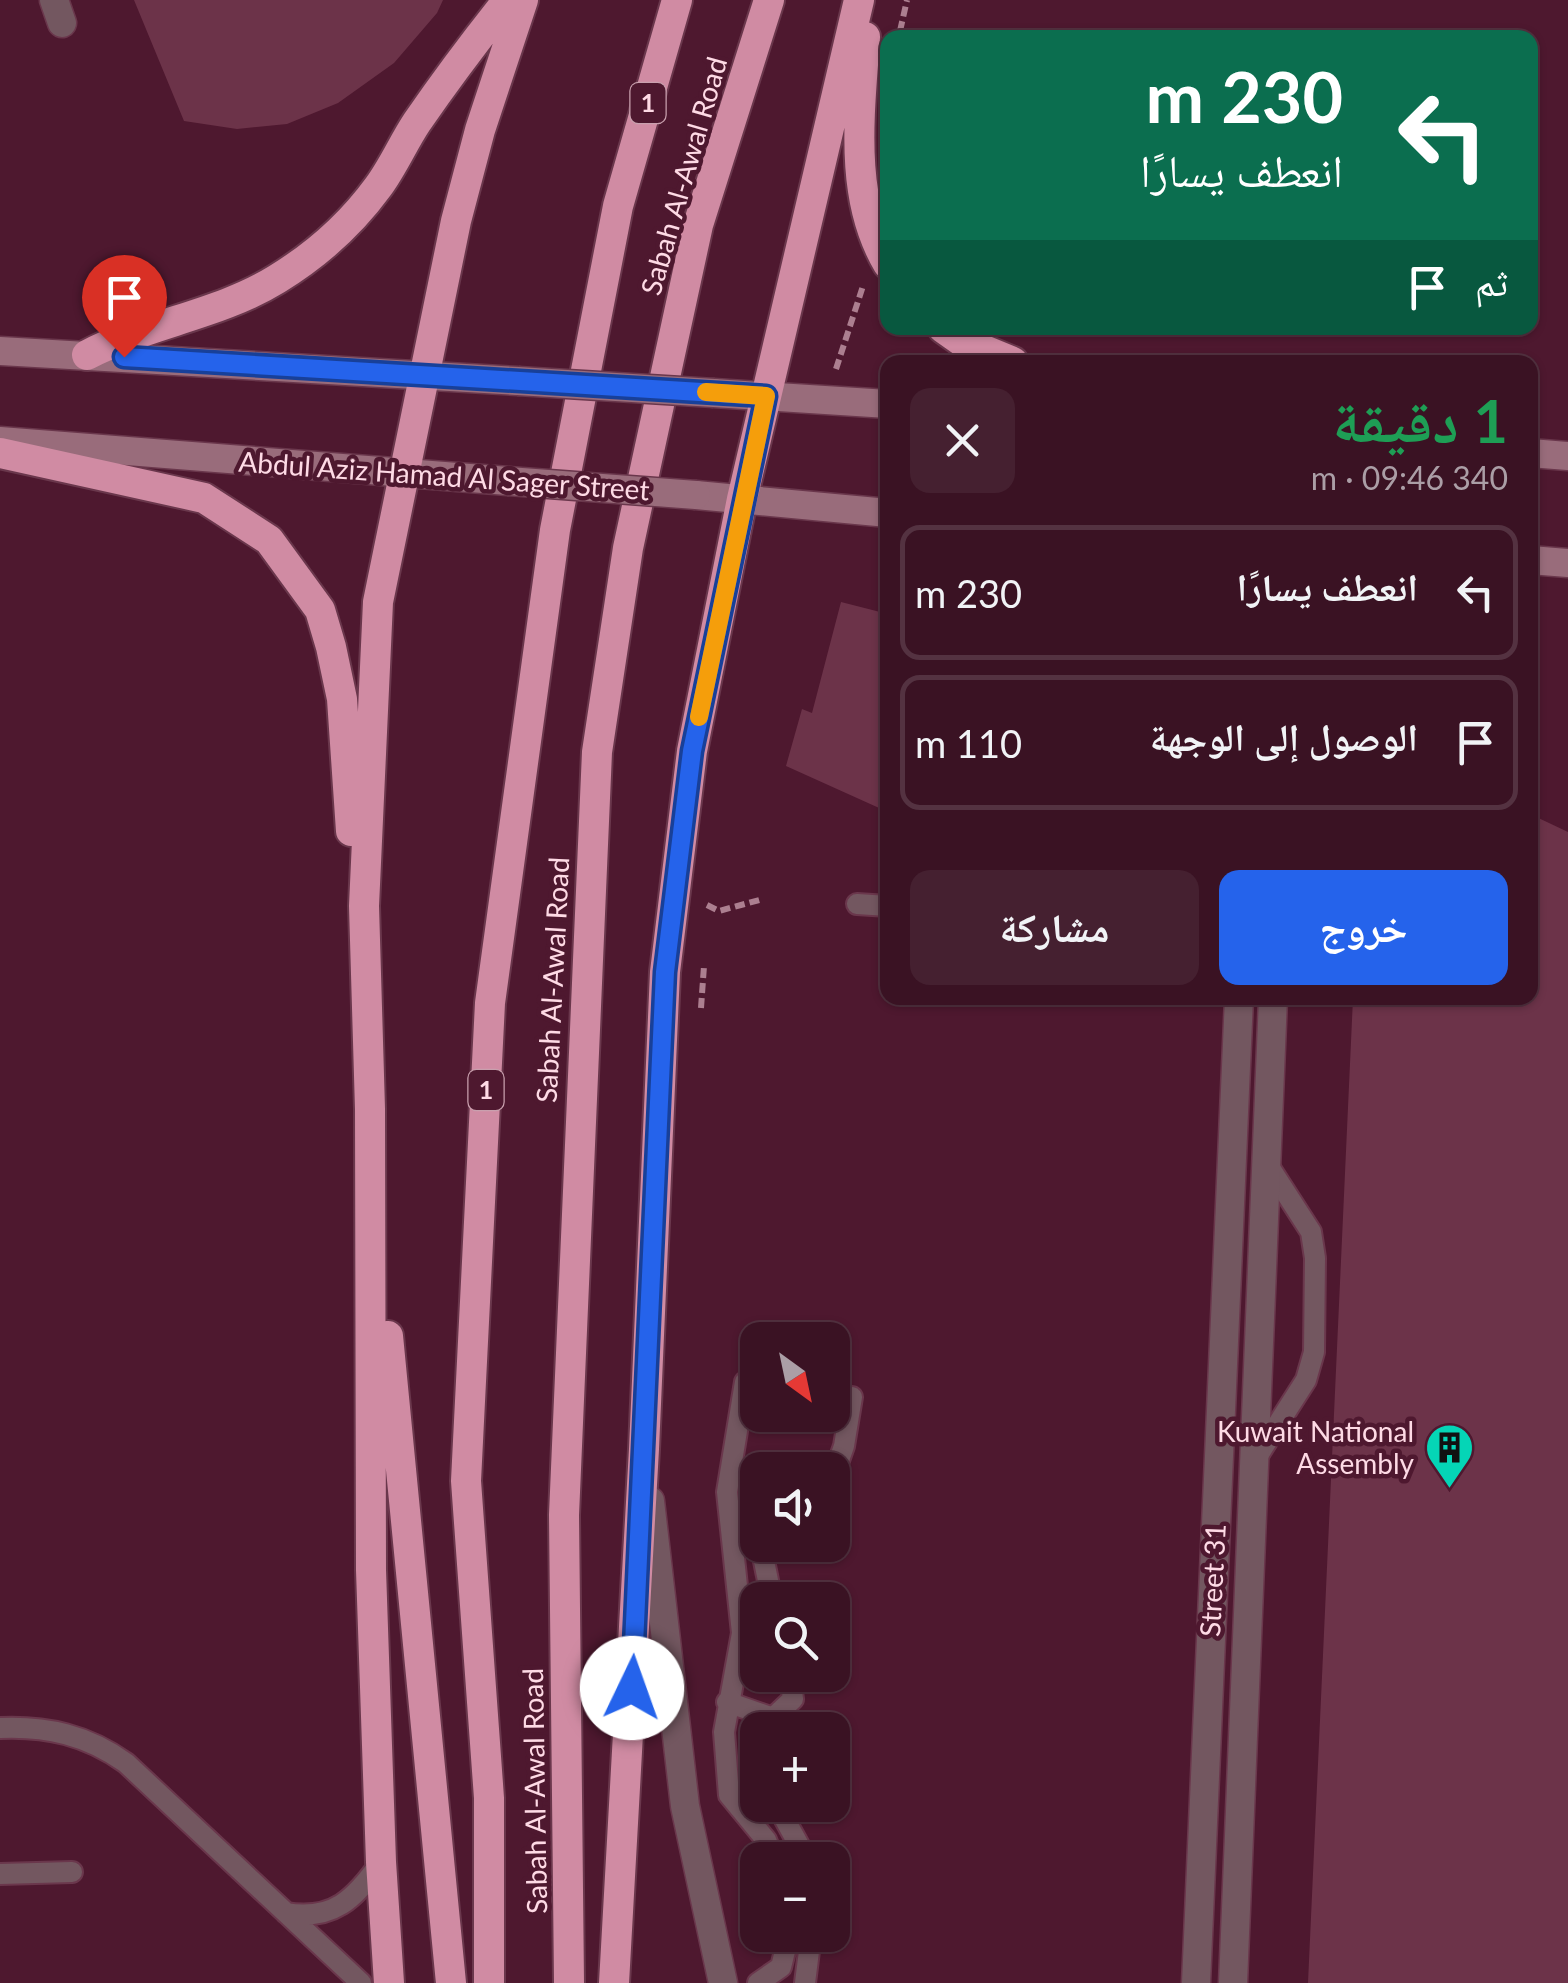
<!DOCTYPE html>
<html lang="ar">
<head>
<meta charset="utf-8">
<style>
  body { margin:0; font-family:Lato,"Noto Naskh Arabic",sans-serif; background:#452030; color:#f1f3f6; direction:rtl; height:100vh; display:flex; flex-direction:column; font-size:38px; white-space:nowrap }
  * { box-sizing:border-box; margin:0 }
  p { font-size:32px; color:#ab9ea6 }
  .icon { flex:none; width:55px; height:55px; fill:none; stroke:currentColor; stroke-width:2; stroke-linecap:round; stroke-linejoin:round }
  .map { position:relative; flex:1; overflow:hidden; direction:ltr }
  .panel { position:absolute; left:880px; top:355px; width:658px; height:650px; display:flex; flex-direction:column; background:#3a1223; border-radius:20px; box-shadow:0 2px 8px #0004,0 0 0 2px #543241; direction:rtl }
  .panel>* { flex:none }
  .top-card { position:absolute; left:880px; top:30px; width:658px; height:305px; border-radius:20px; box-shadow:0 2px 8px #0004,0 0 0 2px #543241; direction:rtl; background:#0b6e4f; color:#fff; overflow:hidden }
  .needle { width:65px; rotate:147deg }
  .controls { position:absolute; left:740px; top:1322px; display:grid; gap:20px }
  .controls a { display:grid; place-items:center; width:110px; height:110px; border-radius:20px; background:#3a1223; box-shadow:0 2px 8px #0004,0 0 0 2px #543241; font-size:50px }
  .pin { position:absolute; display:grid; place-items:center; width:85px; height:85px; color:#fff; margin:-102px -42px; border-radius:50% 50% 50% 0; rotate:-45deg; box-shadow:0 0 10px #0007 }
  .pin .icon { rotate:45deg }
  .me { position:absolute; width:110px; margin:-55px; rotate:3deg; stroke-linejoin:round; filter:drop-shadow(0 0 8px #0008) }
  .turn { display:flex; align-items:center; gap:35px; height:210px; padding:0 30px; font-size:45px }
  .turn .icon { width:130px; height:130px; stroke-width:2.5 }
  .turn b { display:block; font-size:70px; line-height:85px }
  .then { display:flex; align-items:center; height:95px; padding:0 30px; background:#0003; gap:20px; font-size:38px }
  .round { display:grid; place-items:center; flex:none; width:105px; height:105px; border-radius:20px; background:#452030 }
  .head { display:flex; align-items:center; justify-content:space-between; height:170px; padding:0 30px }
  h1 { font-size:60px; font-weight:700; line-height:75px; color:#1e9e55 }
  .primary-button { display:flex; gap:20px; margin-top:auto; padding:20px 30px }
  .primary-button a { flex:1; height:115px; border-radius:20px; background:#2563eb; color:#fff; font-size:40px; font-weight:700; line-height:115px; text-align:center }
  .primary-button a+a { background:#452030; color:#f1f3f6 }
  ul { padding:0; list-style:none }
  li { display:flex; align-items:center; gap:30px; height:135px; margin:0 20px 15px; padding:0 10px; border:5px solid #543241; border-radius:20px }
  li div { flex:1 }
  li b { display:block; font-size:38px }
  li em { font-style:normal }
  .map>svg:first-child { display:block }
</style>
</head>
<body>
<div class="map">
<svg width="1568" height="1983" viewBox="0 0 1568 1983">
  <rect width="100%" height="100%" fill="#4e182f"/>
  <path fill="#6c3349" d="M134 0H443L437 13 394 63 338 103 287 124 237 129 184 121Z
    M841 602 888 614V812L786 766 802 709 812 713Z
    M1530 814 1568 832V1983H1308L1353 998H1530Z"/>
  <g fill="none" stroke-linecap="round" stroke-linejoin="round">
    <defs>
      <path id="service" d="M857 904 888 906
        M745 1382 727 1492 742 1633 724 1732 729 1795 766 1840 774 1860
        M768 1415C783 1424 802 1420 817 1415
        M1255 1460 1306 1380 1314 1352 1315 1258 1311 1232 1266 1162
        M832 1480 844 1446 852 1397
        M772 1600 764 1561 774 1545
        M727 1702 773 1718
        M0 1728C47 1726 87 1735 126 1763L361 1983
        M769 1730 773 1718 793 1699 790 1675
        M777 1805 807 1860
        M0 1874 72 1872
        M286 1913C333 1921 355 1899 381 1862
        M758 1983 781 1967 789 1935
        M805 1983 811 1935"/>
      <path id="minor" d="M54 0 62 23
        M650 1501 685 1806 723 1983
        M1196 1983 1239 998
        M1233 1983 1273 998"/>
      <path id="secondary" d="M0 351 518 381
        M714 393 888 404
        M0 441 508 481
        M1530 453 1568 456
        M696 495 888 513
        M1530 560 1568 563"/>
      <path id="motorway" d="M865 37C860 112 848 197 888 264
        M943 328 960 340 1013 362
        M87 355C148 323 219 315 277 279 316 255 351 224 378 187 393 167 403 143 417 122 446 80 476 40 508 0
        M0 453 204 498 269 540 320 610 331 647 342 699 351 831
        M388 1336 451 1983
        M389 1983 381 1862 371 1570 370 1109 364 906 378 602 456 221 480 130 523 0
        M489 1983V1798L466 1481 490 1003 555 530 618 206 677 0
        M569 1983 564 1515 597 752 628 548 698 225 769 0
        M614 1983 644 1449 665 972 692 751 742 499 859 0"/>
    </defs>
    <use href="#service" stroke="#6a374c" stroke-width="24"/>
    <use href="#minor" stroke="#6a374c" stroke-width="31"/>
    <use href="#secondary" stroke="#6a374c" stroke-width="31"/>
    <use href="#motorway" stroke="#6a374c" stroke-width="34"/>
    <path stroke="#ac7f90" stroke-width="6" stroke-dasharray="10 5" stroke-linecap="butt" d="M900 31 907 0
      M1043 359 1071 362
      M836 369 863 286
      M707 905 719 911 763 899
      M701 1008 704 966"/>
    <use href="#service" stroke="#735760" stroke-width="20"/>
    <use href="#minor" stroke="#735760" stroke-width="28"/>
    <use href="#secondary" stroke="#996c7b" stroke-width="28"/>
    <use href="#motorway" stroke="#d08ba3" stroke-width="30"/>
    <defs>
      <path id="secondary-bridge" d="M518 381 714 393
        M508 481 696 495"/>
    </defs>
    <use href="#secondary-bridge" stroke="#6a374c" stroke-width="31" stroke-linecap="butt"/>
    <use href="#secondary-bridge" stroke="#996c7b" stroke-width="28"/>
  </g>
  <g fill="none" stroke-linecap="round" stroke-linejoin="round">
    <defs>
      <path id="route" d="M124 357 766 396 692 751 665 972 632 1688"/>
    </defs>
    <use href="#route" stroke="#184099" stroke-width="25"/>
    <use href="#route" stroke="#2563eb" stroke-width="18"/>
    <path stroke="#f59e0b" stroke-width="18" d="M699 717 766 396 706 392"/>
  </g>
  <defs>
    <symbol id="building-pin" viewBox="-11 -11 22 30"><path d="M0 17L-7.5 6A9.5 9.5 0 1 1 7.5 6Z" fill="#05d5b6" stroke="#4e182f"/><path d="M-4-6H4V6H1V3H-1V6H-4ZM-2.5-4.3h1.7v1.8h-1.7ZM.8-4.3h1.7v1.8H.8ZM-2.5-1h1.7V.8h-1.7ZM.8-1h1.7V.8H.8Z" fill="#111"/></symbol>
  </defs>
  <g fill-rule="evenodd">
    <use href="#building-pin" x="1422" y="1420" width="55" height="75"/>
  </g>
  <g text-anchor="middle" stroke-width="9" stroke-linejoin="round" paint-order="stroke">
    <g fill="#4e182f" stroke="#c9a0ae" stroke-width="2.5">
      <rect x="630.5" y="83" width="35" height="40" rx="8"/>
      <rect x="468.5" y="1070" width="35" height="40" rx="8"/>
    </g>
    <g font-size="25" font-weight="bold" fill="#fedae5">
      <text x="648" y="112">1</text>
      <text x="486" y="1099">1</text>
    </g>
    <g font-size="28" fill="#fedae5" stroke="#4e182f">
      <text transform="translate(684 176) rotate(-74)" y="10">Sabah Al-Awal Road</text>
      <text transform="translate(444 476) rotate(4)" y="10">Abdul Aziz Hamad Al Sager Street</text>
      <text transform="translate(553 980) rotate(-87)" y="10">Sabah Al-Awal Road</text>
      <text transform="translate(1213 1580) rotate(-87)" y="10">Street 31</text>
      <text transform="translate(535 1791) rotate(-91)" y="10">Sabah Al-Awal Road</text>
    </g>
    <g font-size="28" fill="#fedae5" stroke="#4e182f" text-anchor="end">
      <text x="1414" y="1442">Kuwait National<tspan x="1414" dy="32">Assembly</tspan></text>
    </g>
  </g>
</svg>
<div class="controls">
<a><svg class="needle" viewBox="-14 -14 28 28"><path d="M0-13l5 13h-10z" fill="#e53935"/><path d="M0 13l5-13h-10z" fill="#ab9ea6"/></svg></a>
<a><svg class="icon" aria-label="sound" viewBox="0 0 24 24"><path d="M4 9h4l5-4v14l-5-4H4zM17 9q2 3 0 6"/></svg></a>
<a><svg class="icon" aria-label="search" viewBox="0 0 24 24"><circle cx="10" cy="10" r="6"/><path d="M15 15l6 6"/></svg></a>
<a>+</a>
<a>−</a>
</div>
<div class="pin" style="left:124px;top:357px;background:#d93025"><svg class="icon" aria-label="arrive" viewBox="0 0 24 24"><path d="M6 21V4h12l-3 4 3 4H6"/></svg></div>
<svg class="me" style="left:632px;top:1688px" viewBox="-20 -20 40 40"><circle r="19" fill="#fff"/><path d="M0-13L10 11 0 6-10 11z" fill="#2563eb"/></svg>
<div class="top-card">
<div class="turn"><svg class="icon" aria-label="left" viewBox="0 0 24 24"><path d="M17 20v-9H6M10 6l-5 5 5 5"/></svg><div><b>230 m</b>انعطف يسارًا</div></div>
<div class="then">ثم<svg class="icon" aria-label="arrive" viewBox="0 0 24 24"><path d="M6 21V4h12l-3 4 3 4H6"/></svg></div>
</div>
<section class="panel">
<div class="head"><div><h1>1 دقيقة</h1><p>340 m · 09:46</p></div><a class="round"><svg class="icon" aria-label="close" viewBox="0 0 24 24"><path d="M6 6l12 12M18 6L6 18"/></svg></a></div>
<ul>
<li><svg class="icon" aria-label="left" viewBox="0 0 24 24"><path d="M17 20v-9H6M10 6l-5 5 5 5"/></svg><div><b>انعطف يسارًا</b></div><em>230 m</em></li>
<li><svg class="icon" aria-label="arrive" viewBox="0 0 24 24"><path d="M6 21V4h12l-3 4 3 4H6"/></svg><div><b>الوصول إلى الوجهة</b></div><em>110 m</em></li>
</ul>
<div class="primary-button"><a>خروج</a><a>مشاركة</a></div>
</section>
</div>
</body>
</html>
